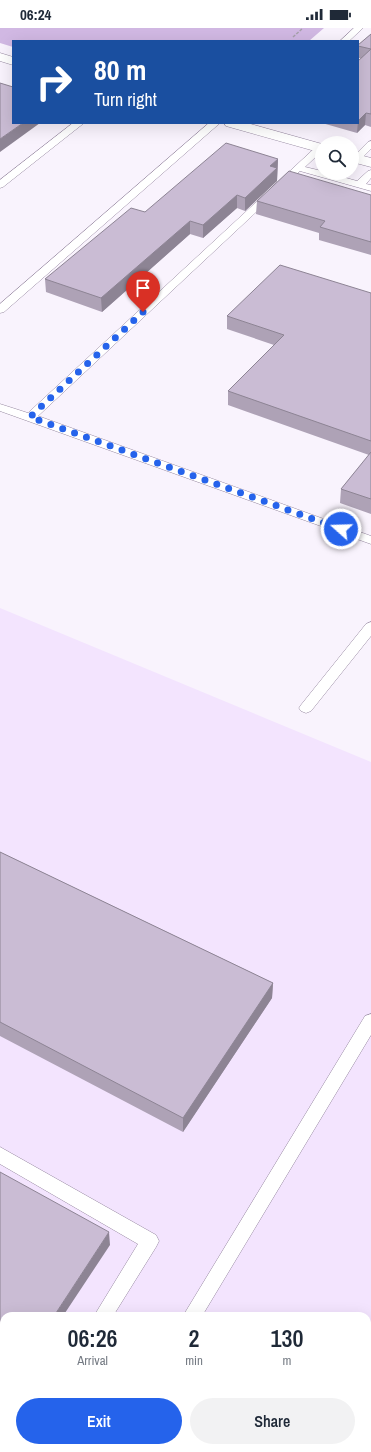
<!DOCTYPE html>
<html lang="en">
<head>
<meta charset="utf-8">
<style>
  body { margin:0; font-family:"Archivo Narrow",sans-serif; background:#f2f2f3; color:#1f2937; height:100vh; display:flex; flex-direction:column; font-size:15px; white-space:nowrap }
  * { box-sizing:border-box; margin:0 }
  p { font-size:13px; color:#747a83 }
  .icon { flex:none; width:22px; height:22px; fill:none; stroke:currentColor; stroke-width:2; stroke-linecap:round; stroke-linejoin:round }
  .map { position:relative; flex:1; overflow:hidden }
  .sheet { position:absolute; left:0px; top:1284px; width:371px; height:140px; display:flex; flex-direction:column; background:#fff; border-radius:12px 12px 0 0; box-shadow:0 4px 16px #0002 }
  .sheet>* { flex:none }
  .hud { position:absolute; left:12px; top:12px; width:347px; height:84px; border-radius:0px; box-shadow:0 4px 16px #0002; background:#1a4fa0; color:#fff; overflow:hidden }
  .controls { position:absolute; left:315px; top:108px; display:grid; gap:8px }
  .controls a { display:grid; place-items:center; width:44px; height:44px; border-radius:50%; background:#fff; box-shadow:0 4px 16px #0002; font-size:20px }
  .pin { position:absolute; display:grid; place-items:center; width:34px; height:34px; color:#fff; margin:-41px -17px; border-radius:50% 50% 50% 0; rotate:-45deg; box-shadow:0 0 4px #0007 }
  .pin .icon { rotate:45deg }
  .me { position:absolute; width:44px; margin:-22px; rotate:290deg; stroke-linejoin:round; filter:drop-shadow(0 0 3px #0008) }
  .turn { display:flex; align-items:center; gap:14px; height:84px; padding:0 16px; font-size:18px }
  .turn .icon { width:52px; height:52px; stroke-width:2.5 }
  .turn b { display:block; font-size:28px; line-height:34px }
  .eta { display:flex; justify-content:space-evenly; align-items:center; height:68px; text-align:center }
  .eta b { font-size:24px; font-weight:600; line-height:28px }
  .cta { display:flex; gap:8px; margin-top:auto; padding:8px 16px }
  .cta a { flex:1; height:46px; border-radius:24px; background:#2563eb; color:#fff; font-size:16px; font-weight:600; line-height:46px; text-align:center }
  .cta a+a { background:#f2f2f3; color:#1f2937 }
  .status { display:flex; justify-content:space-between; align-items:center; height:28px; padding:0 20px; background:#fff; direction:ltr }
  .status svg { height:11px; fill:currentColor }
  .map>svg:first-child { display:block }
</style>
</head>
<body>
<div class="status"><b>06:24</b><svg viewBox="0 0 49 12"><path d="M0 12V9h3v3zM5 12V6h3v6zM10 12V3h3v9zM15 12V0h3v12zM26 1h20v11H26zM47 4h2v5h-2z"/></svg></div>
<div class="map">
<svg width="371" height="1424" viewBox="0 0 371 1424">
  <rect width="100%" height="100%" fill="#f9f3fd"/>
  <path fill="#f3e4fe" fill-rule="evenodd" d="M0 580 371 734V1424H0ZM4 1288H367V1420H4Z"/>
  <path fill="#d1b8e3" d="M0 0H324L309 13H13V19L0 15Z"/>
  <g fill="none" stroke-linecap="round" stroke-linejoin="round">
    <defs>
      <path id="service" d="M354 0H363L349 13H340Z
        M73 95H84L3 159 0 160V152Z
        M209 95H220L4 284 0 285V276Z
        M371 113V121L360 132H354L352 130 368 114Z
        M320 117 322 118V123L305 139 322 143V145H328L357 153 368 143 371 142V150L366 156 371 157V163L300 143 38 388 371 508V516L0 383V376L28 385 317 118Z
        M371 594V608L311 683 306 685 301 683 299 680 301 677 366 596Z
        M371 986V1007L202 1288H183L365 988Z
        M0 1119 156 1207 159 1213 156 1219 113 1288H94L138 1216 0 1136Z
        M165 1420H190L192 1424H167Z"/>
      <path id="tertiary" d="M0 25 13 29V37L0 33Z
        M224 95H247L322 116V125L226 98Z
        M352 125 371 130V139L352 134Z"/>
    </defs>
    <use href="#service" stroke="#9688a0" stroke-width="1"/>
    <use href="#tertiary" stroke="#9688a0" stroke-width="1"/>
    <path stroke="#a6a0aa" stroke-width="1.5" stroke-dasharray="3 1.5" stroke-linecap="butt" d="M293 9 303 0"/>
    <use href="#service" fill="#fff" fill-rule="evenodd"/>
    <use href="#tertiary" fill="#fff" fill-rule="evenodd"/>
  </g>
  <path fill="#aea2b6" d="M371 6V99L365 97 357 105 322 95H358L361 30H358V17Z
    M278 131 277 153 245 183 237 180 203 210 190 206 102 284 46 264 45 251 145 184Z
    M371 167V227L319 212V205L256 186 257 173Z
    M371 265V486L340 475 341 461 369 427 228 377V363L274 317 227 301V288Z
    M0 824 273 955 272 970 183 1104 0 1008Z"/>
  <path fill="#8d8494" d="M366 85 365 97 357 105 358 93Z
    M23 95H40L0 124V111Z
    M278 131 277 153 245 183V170L270 138Z
    M237 167V180L203 210V197Z
    M190 193V206L102 284 101 270Z
    M273 955 272 970 183 1104V1090Z
    M109 1204 110 1217 63 1288H54Z
    M4 1363V1378L0 1385V1369Z"/>
  <path fill="#cabcd4" stroke="#8d8494" d="M371 6V21L358 18V17Z
    M371 21V86L366 85 358 93V33Z
    M0 55 13 59V95H23L0 111Z
    M226 115 278 131 270 138 277 140 245 170 237 167 203 197 190 193 101 270 45 251 131 180 145 184Z
    M289 143 371 167V214L320 199 325 193 257 173Z
    M280 237 371 265V413L228 363 284 307 227 288Z
    M371 424V471L341 461Z
    M0 824 273 955 183 1090 0 994Z
    M0 1144 109 1204 54 1288H4V1363L0 1369Z
    M371 1401V1424H359L361 1420H367V1409Z"/>
  <g fill="none" stroke-linecap="round" stroke-linejoin="round">
    <path stroke="#2563eb" stroke-width="7" stroke-dasharray="0 12.6" d="M143 284 30 389 341 501"/>
  </g>
</svg>
<div class="controls">
<a><svg class="icon" aria-label="search" viewBox="0 0 24 24"><circle cx="10" cy="10" r="6"/><path d="M15 15l6 6"/></svg></a>
</div>
<div class="pin" style="left:143px;top:284px;background:#d93025"><svg class="icon" aria-label="arrive" viewBox="0 0 24 24"><path d="M6 21V4h12l-3 4 3 4H6"/></svg></div>
<svg class="me" style="left:341px;top:501px" viewBox="-20 -20 40 40"><circle r="17" fill="#2563eb" stroke="#fff" stroke-width="3"/><path d="M0-11L8 9 0 5-8 9z" fill="#fff"/></svg>
<div class="hud">
<div class="turn"><svg class="icon" aria-label="right" viewBox="0 0 24 24"><path d="M7 20v-9h11M14 6l5 5-5 5"/></svg><div><b>80 m</b>Turn right</div></div>
</div>
<section class="sheet">
<div class="eta">
<div><b>06:26</b><p>Arrival</p></div>
<div><b>2</b><p>min</p></div>
<div><b>130</b><p>m</p></div>
</div>
<div class="cta"><a>Exit</a><a>Share</a></div>
</section>
</div>
</body>
</html>
